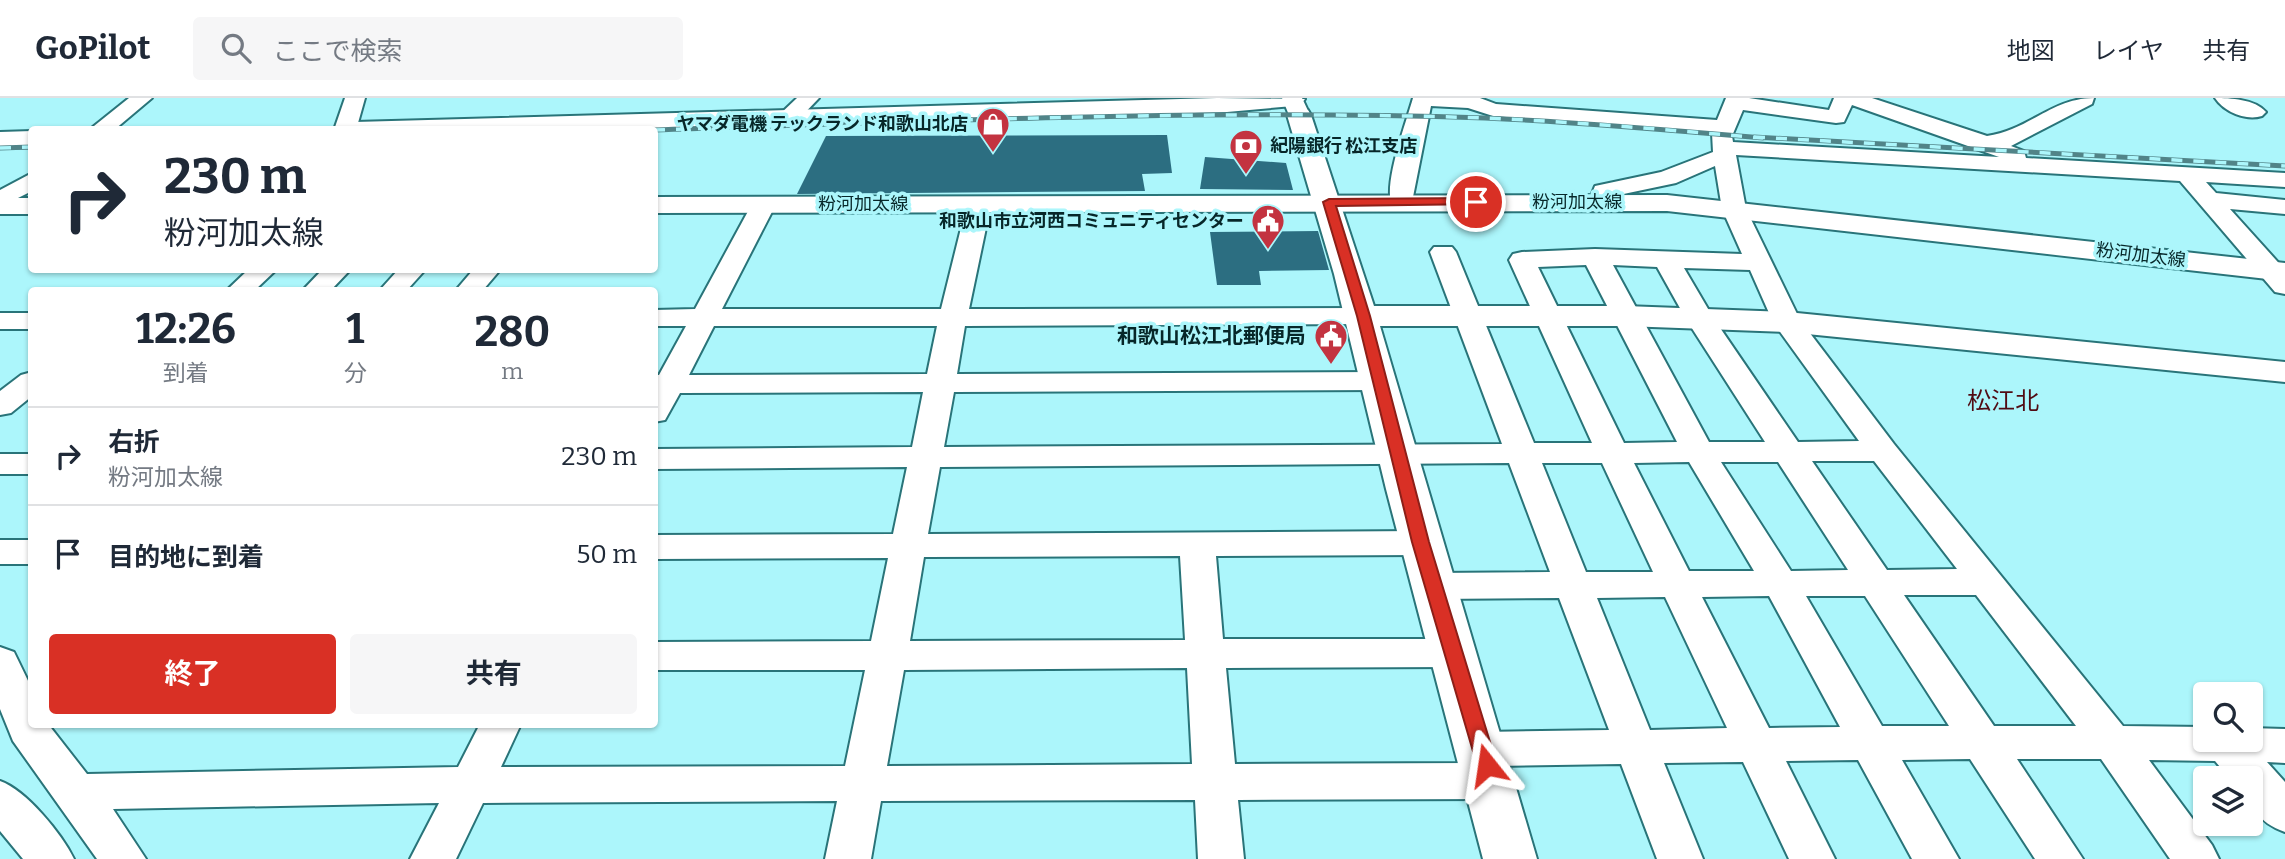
<!DOCTYPE html>
<html lang="ja">
<head>
<meta charset="utf-8">
<style>
  body { margin:0; font-family:Bitter,"Noto Sans JP",serif; background:#f6f6f7; color:#1f2937; height:100vh; display:flex; flex-direction:column; font-size:26px; white-space:nowrap }
  * { box-sizing:border-box; margin:0 }
  p { font-size:23px; color:#747a83 }
  .icon { flex:none; width:38px; height:38px; fill:none; stroke:currentColor; stroke-width:2; stroke-linecap:round; stroke-linejoin:round }
  .map { position:relative; flex:1; overflow:hidden }
  .sheet { position:absolute; left:28px; top:189px; width:630px; height:441px; display:flex; flex-direction:column; background:#fff; border-radius:7px; box-shadow:0 2px 5px #0004 }
  .sheet>* { flex:none }
  .top-card { position:absolute; left:28px; top:28px; width:630px; height:147px; border-radius:7px; box-shadow:0 2px 5px #0004; background:#fff; color:#1f2937; overflow:hidden }
  .controls { position:absolute; left:2193px; top:584px; display:grid; gap:14px }
  .controls a { display:grid; place-items:center; width:70px; height:70px; border-radius:7px; background:#fff; box-shadow:0 2px 5px #0004; font-size:35px }
  .pin { position:absolute; display:grid; place-items:center; width:60px; height:60px; color:#fff; margin:-30px; border:4px solid #fff; border-radius:50%; box-shadow:0 2px 7px #0007 }
  .me { position:absolute; width:77px; margin:-38px; rotate:345deg; stroke-linejoin:round; filter:drop-shadow(0 0 5px #0008) }
  .turn { display:flex; align-items:center; gap:24px; height:147px; padding:0 21px; font-size:32px }
  .turn .icon { width:91px; height:91px; stroke-width:2.5 }
  .turn b { display:block; font-size:49px; line-height:60px }
  .eta { display:flex; justify-content:space-evenly; align-items:center; height:119px; text-align:center }
  .eta b { font-size:42px; font-weight:700; line-height:49px }
  .cta { display:flex; gap:14px; margin-top:auto; padding:14px 21px }
  .cta a { flex:1; height:80px; border-radius:7px; background:#d93025; color:#fff; font-size:28px; font-weight:700; line-height:80px; text-align:center }
  .cta a+a { background:#f6f6f7; color:#1f2937 }
  ul { padding:0; list-style:none }
  li { display:flex; align-items:center; gap:21px; height:98px; padding:0 21px; border-top:2px solid #e0e1e3 }
  li div { flex:1 }
  li b { display:block; font-size:26px }
  li em { font-style:normal }
  header { display:flex; align-items:center; gap:42px; box-sizing:border-box; height:98px; padding:0 35px; background:#fff; border-bottom:2px solid #e0e1e3 }
  header strong { font-size:33px }
  nav { display:flex; gap:38px; margin-inline-start:auto; font-size:24px }
  .search { width:490px; height:63px; background:#f6f6f7; display:flex; align-items:center; gap:18px; box-sizing:border-box; padding:0 24px; border-radius:7px; color:#747a83; font-size:26px }
  .map>svg:first-child { display:block }
</style>
</head>
<body>
<header>
<strong>GoPilot</strong>
<div class="search"><svg class="icon" aria-label="search" viewBox="0 0 24 24"><circle cx="10" cy="10" r="6"/><path d="M15 15l6 6"/></svg>ここで検索</div>
<nav><a>地図</a><a>レイヤ</a><a>共有</a></nav>
</header>
<div class="map">
<svg width="2285" height="761" viewBox="0 0 2285 761">
  <rect width="100%" height="100%" fill="#acf6fb"/>
  <path fill="#2c6e81" d="M1167 37 1172 75 1142 76 1145 93 797 96 826 38Z
    M1205 59 1286 65 1293 92 1200 91Z
    M1318 133 1329 172 1259 173 1261 187H1217L1210 134Z"/>
  <g fill="none" stroke-linecap="round" stroke-linejoin="round">
    <defs>
      <path id="minor" d="M129 0H152L114 32H89Z
        M345 0H365L356 32H334Z
        M797 0H819L796 24H780L777 19Z
        M1282 0H1302L1310 17 1307 22H1291Z
        M1413 0H1480L1496 6 1717 22 1726 0H1749L1829 12 1834 0H1872L1987 38C2029 32 2052 0 2094 0L2092 6 2011 48 2024 53 2026 60 2285 75V89L2206 84 2216 95 2285 102V116L2230 111 2285 172V196L2275 194 2180 83 1736 57 1746 111 1800 222 1894 346 2123 628 2205 629V642H2250V630L2285 631V665L2267 664 2285 684V734C2257 724 2250 709 2250 681H2230L2215 663 2149 662 2212 747 2219 761H2170L2101 661H2017L2083 761H2035L1970 661 1902 662 1959 761H1912L1858 662 1786 663 1835 761H1789L1743 664 1664 665 1703 761H1657L1621 666 1497 668 1505 671 1512 683 1505 695 1490 701 1238 702 1244 761H1198L1195 702 881 703 871 761H825L837 703 483 705 456 761H410L439 705 113 711 146 761H97L13 643 0 611V549L14 554 32 591V626H48L87 676 458 669 480 626H521L501 669 845 668 865 572H654V544L871 543 888 460 654 461V437L893 436 907 369 654 371V351L912 349 923 294 680 295 665 322 654 324V277H659L686 228H654V212L695 211 752 106 755 101H773L776 106 722 211H941L967 106 970 101H988L991 106 969 211 1363 210 1373 212 1377 218 1373 224 1363 226 965 228 957 276 1380 274 1391 277 1395 283 1391 289 1380 292 954 294 944 349 1502 346 1430 154 1434 149H1452L1456 154 1534 345H1592L1509 162 1513 156 1522 154 1595 151 1742 156 1722 111 1715 68 1676 85 1614 98 1610 108H1592L1589 103 1595 88 1661 74 1713 54 1712 35 1493 18 1468 10 1431 8 1411 109H1393C1381 91 1407 22 1413 0ZM1852 7 1999 59 1733 44 1732 38 1743 12 1836 25 1844 24ZM1586 167 1677 344 1624 345 1538 169ZM1613 167 1657 169 1686 221 1765 344H1709ZM1684 170 1750 172 1773 224 1859 343 1798 344 1714 221ZM714 228H937L927 276 689 277ZM1812 363H1874L1957 471 1887 472ZM1689 364 1754 473H1689L1634 365ZM1721 364H1778L1848 472 1791 473ZM1509 365 1550 474 1434 475 1421 479 1416 488 1421 497 1434 501 1559 500 1609 632 1483 634 1468 639 1462 651 1468 663 1476 665 1235 666 1226 570 1454 569 1468 565 1473 555 1468 545 1454 541H1223L1216 458 1420 457 1433 453 1438 445 1433 437 1420 433 928 436 940 369ZM1542 365H1602L1653 474H1586ZM1180 458 1185 542 910 543 924 459ZM1904 497H1976L2076 628H1994ZM1769 498 1840 629 1769 630 1702 499ZM1806 498H1865L1949 628H1882ZM1665 499 1727 630 1650 632 1597 500ZM1187 570 1192 666 887 668 904 572Z
        M2215 0C2230 0 2255 1 2266 14L2262 18C2246 23 2224 14 2215 0Z
        M32 75V93L0 109V92Z
        M248 172H276L255 192H227Z
        M322 172H350L331 192H303Z
        M398 172H425L407 192H380Z
        M473 172H500L483 192H456Z
        M0 215H32V231H0Z
        M32 274V298L11 315 0 317V293L21 277Z
        M0 356H32V376H0Z
        M0 442H32V466H0Z
        M0 683C26 692 62 736 74 761H23L0 733Z"/>
      <path id="tertiary" d="M1217 0 1305 1 1301 6 1293 8 1227 14 633 32H343L346 27 355 24Z
        M1299 10 1308 12 1311 17 1374 208H1625L1787 214 2285 264V284L1787 234 1625 228H1380L1537 761H1483L1386 391 1334 176 1287 17 1290 12Z
        M32 33V49L0 50V34Z"/>
      <path id="primary" d="M1667 97 2285 165V183L1667 113 654 115V99Z
        M0 100H32V116H0Z"/>
    </defs>
    <use href="#minor" stroke="#297479" stroke-width="4"/>
    <use href="#tertiary" stroke="#297479" stroke-width="4"/>
    <use href="#primary" stroke="#297479" stroke-width="4"/>
    <use href="#minor" fill="#fff" fill-rule="evenodd"/>
    <use href="#tertiary" fill="#fff" fill-rule="evenodd"/>
    <use href="#primary" fill="#fff" fill-rule="evenodd"/>
    <defs>
      <path id="rail" d="M654 32C931 23 1208 11 1485 20 1578 24 1670 32 1763 40
        M1754 39 2285 68
        M0 50 32 49"/>
    </defs>
    <use href="#rail" stroke="#518488" stroke-width="5"/>
    <use href="#rail" stroke="#acf6fb" stroke-width="3.5" stroke-dasharray="11" stroke-linecap="butt"/>
  </g>
  <path fill="#d93025" stroke="#8d1f18" stroke-width="2" d="M1476 100 1482 104 1481 106 1336 108 1370 218 1429 444 1497 667 1494 673H1480L1477 667 1412 444 1357 218 1323 104 1329 101Z"/>
  <defs>
    <symbol id="shop-pin" viewBox="-11 -11 22 30"><path d="M0 17L-7.5 6A9.5 9.5 0 1 1 7.5 6Z" fill="#c33340" stroke="#acf6fb"/><path d="M-5-2.5h2.3a2.7 3.5 0 0 1 5.4 0H5L5.5 6h-11ZM-1.5-2.5h3a1.5 2.3 0 0 0-3 0Z" fill="#fff"/></symbol>
    <symbol id="bank-pin" viewBox="-11 -11 22 30"><path d="M0 17L-7.5 6A9.5 9.5 0 1 1 7.5 6Z" fill="#c33340" stroke="#acf6fb"/><path d="M-6-4H6V4H-6ZM0-2.3a2.3 2.3 0 1 0 0 4.6a2.3 2.3 0 1 0 0-4.6Z" fill="#fff"/></symbol>
    <symbol id="civic-pin" viewBox="-11 -11 22 30"><path d="M0 17L-7.5 6A9.5 9.5 0 1 1 7.5 6Z" fill="#c33340" stroke="#acf6fb"/><path d="M-.6-6.5H3V-4.5H.6V-3L4-1V1h2V6H-6V1h2V-1L-.6-3ZM-1.2 2.5V6h2.4V2.5Z" fill="#fff"/></symbol>
  </defs>
  <g fill-rule="evenodd">
    <use href="#shop-pin" x="974" y="7" width="38" height="52"/>
    <use href="#bank-pin" x="1227" y="29" width="38" height="52"/>
    <use href="#civic-pin" x="1249" y="104" width="38" height="52"/>
    <use href="#civic-pin" x="1312" y="219" width="38" height="52"/>
  </g>
  <g text-anchor="middle" stroke-width="7" stroke-linejoin="round" paint-order="stroke">
    <g font-size="18" font-weight="bold" fill="#072729" stroke="#acf6fb" text-anchor="end">
      <text x="968" y="32">ヤマダ電機 テックランド和歌山北店</text>
      <text x="1270" y="54" text-anchor="start">紀陽銀行 松江支店</text>
      <text x="1244" y="129">和歌山市立河西コミュニティセンター</text>
    </g>
    <g font-size="18" fill="#072729" stroke="#acf6fb">
      <text x="1577" y="110">粉河加太線</text>
      <text x="863" y="112">粉河加太線</text>
      <text transform="translate(2141 157) rotate(7)" y="6">粉河加太線</text>
    </g>
    <g font-size="21" font-weight="bold" fill="#072729" stroke="#acf6fb" text-anchor="end">
      <text x="1306" y="245">和歌山松江北郵便局</text>
    </g>
    <g font-size="24" fill="#510b13" stroke="#acf6fb">
      <text x="2003" y="311">松江北</text>
    </g>
  </g>
</svg>
<div class="controls">
<a><svg class="icon" aria-label="search" viewBox="0 0 24 24"><circle cx="10" cy="10" r="6"/><path d="M15 15l6 6"/></svg></a>
<a><svg class="icon" aria-label="layers" viewBox="0 0 24 24"><path d="M12 4l9 5-9 5-9-5zM3 14l9 5 9-5"/></svg></a>
</div>
<div class="pin" style="left:1476px;top:104px;background:#d93025"><svg class="icon" aria-label="arrive" viewBox="0 0 24 24"><path d="M6 21V4h12l-3 4 3 4H6"/></svg></div>
<svg class="me" style="left:1487px;top:667px" viewBox="-20 -20 40 40"><path d="M0-17L14 15 0 8-14 15z" fill="#d93025" stroke="#fff" stroke-width="4"/></svg>
<div class="top-card">
<div class="turn"><svg class="icon" aria-label="right" viewBox="0 0 24 24"><path d="M7 20v-9h11M14 6l5 5-5 5"/></svg><div><b>230 m</b>粉河加太線</div></div>
</div>
<section class="sheet">
<div class="eta">
<div><b>12:26</b><p>到着</p></div>
<div><b>1</b><p>分</p></div>
<div><b>280</b><p>m</p></div>
</div>
<ul>
<li><svg class="icon" aria-label="right" viewBox="0 0 24 24"><path d="M7 20v-9h11M14 6l5 5-5 5"/></svg><div><b>右折</b><p>粉河加太線</p></div><em>230 m</em></li>
<li><svg class="icon" aria-label="arrive" viewBox="0 0 24 24"><path d="M6 21V4h12l-3 4 3 4H6"/></svg><div><b>目的地に到着</b></div><em>50 m</em></li>
</ul>
<div class="cta"><a>終了</a><a>共有</a></div>
</section>
</div>
</body>
</html>
